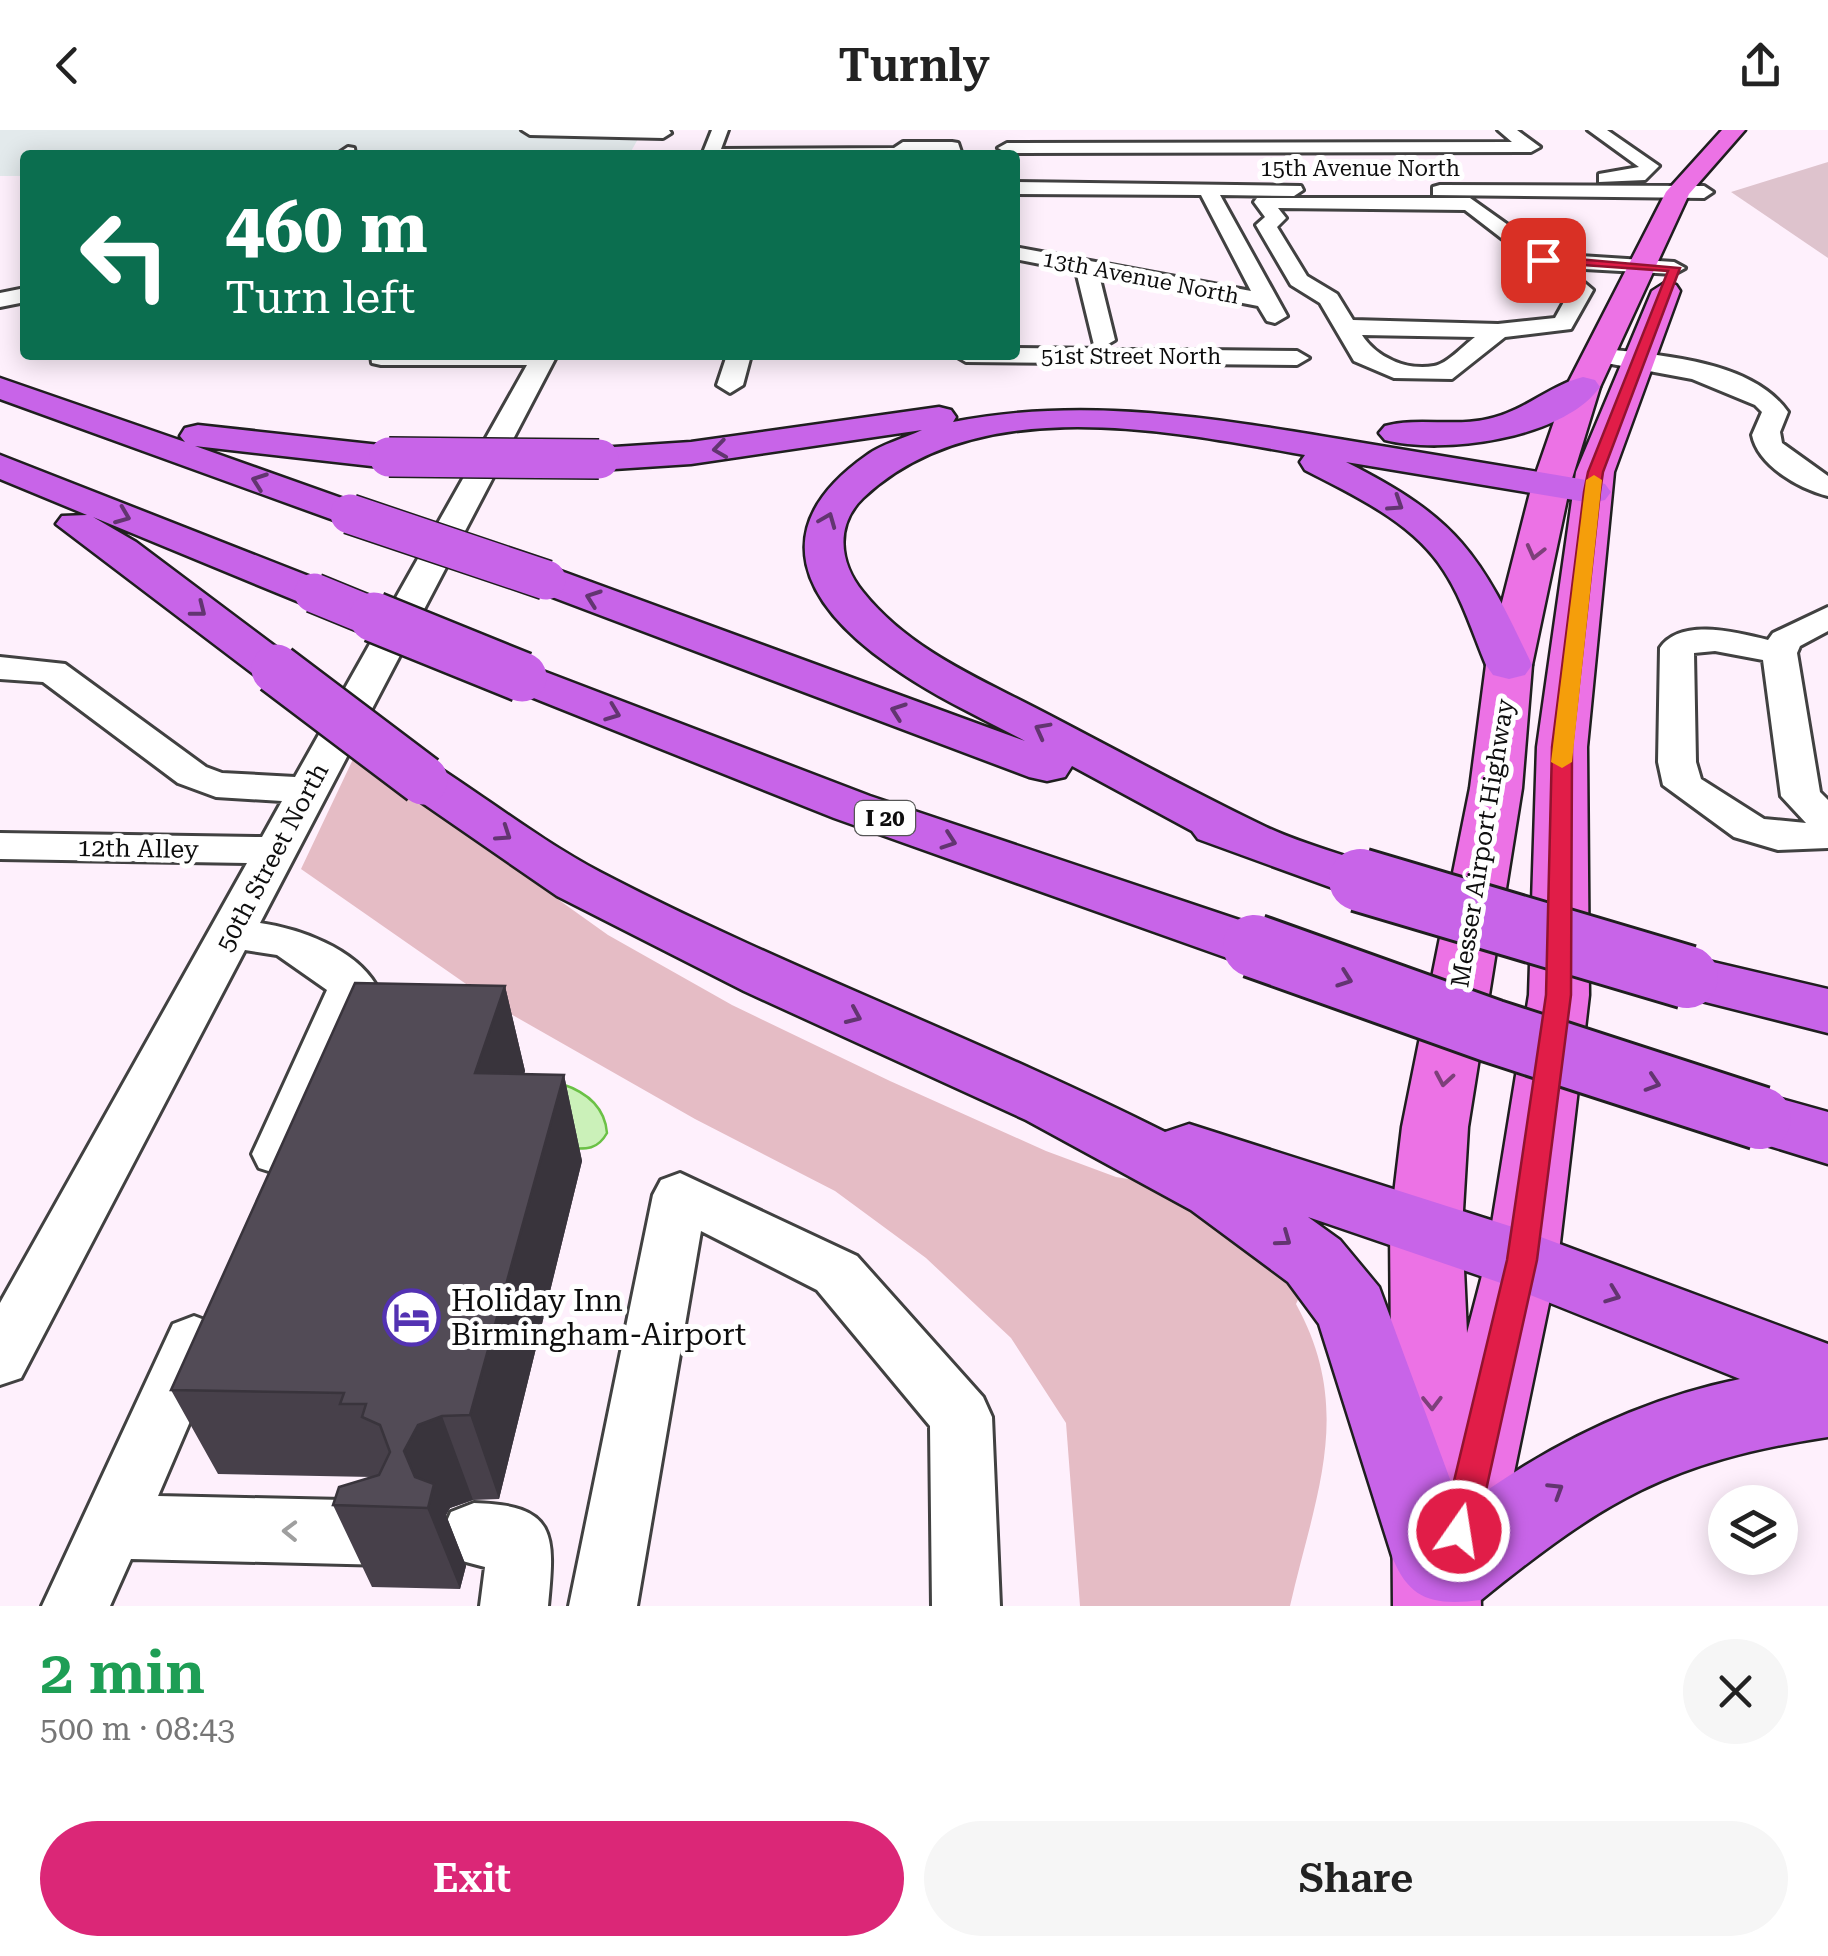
<!DOCTYPE html>
<html lang="en">
<head>
<meta charset="utf-8">
<style>
  body { margin:0; font-family:"Roboto Serif",serif; background:#f6f6f6; color:#222; height:100vh; display:flex; flex-direction:column; font-size:38px; white-space:nowrap }
  * { box-sizing:border-box; margin:0 }
  p { font-size:32px; color:#767676 }
  .icon { flex:none; width:55px; height:55px; fill:none; stroke:currentColor; stroke-width:2; stroke-linecap:round; stroke-linejoin:round }
  .map { position:relative; height:1476px; overflow:hidden }
  .panel { display:flex; flex-direction:column; background:#fff; flex:1 }
  .panel>* { flex:none }
  .banner { position:absolute; left:20px; top:20px; width:1000px; height:210px; border-radius:10px; box-shadow:0 5px 25px #0003; background:#0b6e4f; color:#fff; overflow:hidden }
  .buttons { position:absolute; left:1708px; top:1355px; display:grid; gap:20px }
  .buttons a { display:grid; place-items:center; width:90px; height:90px; border-radius:50%; background:#fff; box-shadow:0 5px 25px #0003; font-size:50px }
  .pin { position:absolute; display:grid; place-items:center; width:85px; height:85px; color:#fff; margin:-42px; border-radius:20px; box-shadow:0 5px 15px #0006 }
  .me { position:absolute; width:110px; margin:-55px; rotate:13deg; stroke-linejoin:round; filter:drop-shadow(0 0 8px #0008) }
  .turn { display:flex; align-items:center; gap:35px; height:210px; padding:0 40px; font-size:45px }
  .turn .icon { width:130px; height:130px; stroke-width:2.5 }
  .turn b { display:block; font-size:70px; line-height:85px }
  .round { display:grid; place-items:center; flex:none; width:105px; height:105px; border-radius:52px; background:#f6f6f6 }
  .summary { display:flex; align-items:center; justify-content:space-between; height:170px; padding:0 40px }
  h1 { font-size:60px; font-weight:600; line-height:75px; color:#1e9e55 }
  .button { display:flex; gap:20px; margin-top:auto; padding:20px 40px }
  .button a { flex:1; height:115px; border-radius:60px; background:#db2777; color:#fff; font-size:40px; font-weight:600; line-height:115px; text-align:center }
  .button a+a { background:#f6f6f6; color:#222 }
  header { display:flex; justify-content:space-between; align-items:center; height:130px; padding:0 40px; background:#fff; font-size:45px; font-weight:600 }
  .map>svg:first-child { display:block }
</style>
</head>
<body>
<header><svg class="icon" aria-label="back" viewBox="0 0 24 24"><path d="M15 5l-7 7 7 7"/></svg>Turnly<svg class="icon" aria-label="share" viewBox="0 0 24 24"><path d="M12 15V3M7 8l5-5 5 5M5 13v7h14v-7"/></svg></header>
<div class="map">
<svg width="1828" height="1476" viewBox="0 0 1828 1476">
  <rect width="100%" height="100%" fill="#fef0fc"/>
  <path fill="#e3eaec" d="M0 0H643L629 25H25V46H0Z"/>
  <path fill="#e5bcc5" d="M355 625 608 805 732 875 890 951 1046 1021 1116 1047 1158 1054 1303 1159 1296 1174C1355 1281 1315 1366 1290 1476H1080L1066 1293 1011 1208 926 1128 835 1061 695 989 502 879 301 739Z"/>
  <path fill="#dec3cd" d="M1828 32V128L1731 62Z"/>
  <path fill="#cbf1b9" stroke="#6bc146" stroke-width="2.5" d="M562 954C586 962 605 977 607 1003 597 1021 585 1019 566 1018L552 996H541L544 955Z"/>
  <g fill="none" stroke-linecap="round" stroke-linejoin="round">
    <defs>
      <path id="minor" d="M522 0H669L671 3 663 8 530 5Z
        M712 0H728L721 19 894 18 903 12H952L958 13 962 25H702Z
        M1498 0H1517L1540 17 1531 22 1007 23 998 18 1007 13 1512 12Z
        M1588 0H1607L1659 36 1645 50 1599 52V44L1639 37Z
        M348 17 354 18 355 25H336Z
        M1015 52 1301 56 1303 60 1294 66 1220 65 1287 186 1275 193 1267 191 1258 176 1099 145 1115 210 1103 217 1094 215 1076 141 1015 129V117L1251 161 1201 65 1015 64Z
        M1440 55 1704 56 1713 62 1704 68 1433 65V57Z
        M1257 68H1470L1549 124 1674 132 1685 138 1674 144 1567 138 1593 160 1571 199 1505 207 1452 249 1394 248 1354 231 1320 173 1291 155 1256 95 1265 87 1254 72ZM1278 78 1465 80 1570 161 1555 188 1498 194 1353 190 1337 164 1307 146 1277 97 1286 88ZM1362 205 1475 207C1463 216 1447 234 1434 236 1406 241 1376 227 1362 205Z
        M25 158V172L0 177V163Z
        M1015 218 1297 221 1309 228 1297 235 966 232 954 225H1015Z
        M1599 218C1658 226 1751 229 1788 282L1780 302 1782 313 1828 346V366C1800 359 1758 336 1752 305L1762 282 1755 275 1692 249 1590 230 1587 225Z
        M371 225H557L260 793C300 799 354 818 376 855L304 1024 297 1038 278 1044 259 1038 252 1024 327 860 277 825 245 820 21 1248 0 1255V1173L247 733 0 729V703L262 707 282 671 216 667 178 653 43 552 0 549V527L65 534 206 637 222 643 295 647 527 235H381L372 233Z
        M727 225H751L743 255 730 263 717 255Z
        M1828 477V501L1800 516 1797 523 1820 662 1828 670V718L1778 720 1734 707 1663 655 1658 632 1660 518C1681 487 1738 503 1768 510L1773 503ZM1715 521 1763 530 1781 666 1806 693 1764 689 1701 649 1696 632 1694 523Z
        M680 1043 857 1126 983 1267 992 1287 1000 1476H932L930 1296 817 1160 701 1101 637 1476H569L653 1065 661 1050Z
        M194 1186 215 1194 224 1212 158 1366 388 1371 411 1380 421 1403 411 1426 388 1435 131 1429 110 1476H42L173 1194Z
        M474 1373C557 1375 555 1404 548 1476H480L485 1437 451 1428 441 1405 451 1382Z"/>
      <path id="major" d="M1722 0H1745L1689 64 1600 257 1570 355 1532 535 1522 658 1468 997 1462 1097 1467 1203 1486 1130 1529 865 1537 617 1576 342 1652 161 1666 152 1676 155 1680 161 1614 342 1587 617 1589 865 1558 1130 1499 1415 1486 1445 1480 1447 1481 1476H1393L1390 1097 1402 997 1470 658 1486 535 1532 355 1566 257 1666 62Z"/>
      <path id="highway" d="M1583 247 1595 250 1600 257C1563 309 1442 325 1385 310L1379 303 1385 296C1417 287 1454 297 1488 289 1523 282 1550 255 1583 247Z
        M0 248 185 312 180 306 185 298 198 295 389 316 402 319 407 327 402 335 389 338 195 316 364 376 369 384 364 392 350 396 0 269Z
        M939 277 951 280 956 287 953 292C1084 266 1214 288 1345 310 1427 324 1510 337 1592 351L1605 354 1611 362 1605 370 1592 373 1346 332C1458 388 1480 424 1532 535L1525 545 1509 549 1493 545 1486 535C1473 504 1463 470 1444 441 1413 392 1355 366 1305 340L1300 332 1305 325C1165 300 977 261 863 368 835 395 839 433 863 462 911 522 985 551 1051 586 1122 623 1193 662 1266 697 1302 714 1342 724 1380 738L1388 750 1380 762 1360 768 1198 709 1192 701 1072 636 1065 647 1047 651 1029 647 531 459 525 450 531 441 546 437 561 441 1025 611C980 587 933 566 891 536 802 474 763 398 867 325 882 314 905 308 922 300L691 334 599 340 586 337 581 329 586 321 599 318 691 312Z
        M0 325 329 454 335 463 329 472 314 476 299 472 93 387 136 412 292 529 299 539 292 549 276 553 260 549 56 394 62 386 87 385 0 349Z
        M522 533 870 666 1275 802 1283 816 1275 830 1254 836 1233 830 834 688 506 557 499 547 506 537Z
        M423 635 441 639C493 673 545 713 600 742 784 838 980 909 1165 1002L1189 994 1522 1100 1828 1214V1307C1669 1331 1603 1371 1481 1470 1434 1476 1410 1470 1393 1429L1319 1194 1288 1152 1191 1080 1026 990 744 861 557 766 405 661 397 650 405 639ZM1308 1087 1498 1152 1740 1249C1638 1270 1544 1317 1461 1379L1379 1157 1340 1110Z
        M1687 826 1828 859V903L1666 862 1657 847 1666 832Z
        M1760 963 1828 982V1034L1737 1006 1727 988 1737 970Z"/>
    </defs>
    <use href="#minor" stroke="#414141" stroke-width="6"/>
    <use href="#major" stroke="#1f1f1f" stroke-width="5"/>
    <use href="#highway" stroke="#1f1f1f" stroke-width="5"/>
    <use href="#minor" fill="#fff" fill-rule="evenodd"/>
    <use href="#major" fill="#ec72e5" fill-rule="evenodd"/>
    <use href="#highway" fill="#c864e8" fill-rule="evenodd"/>
    <defs>
      <path id="highway-bridge-far2" d="M389 327 599 329
        M350 384 546 450
        M314 463 380 490"/>
      <path id="highway-bridge-far1" d="M374 487 522 547
        M276 539 423 650"/>
      <path id="highway-bridge" d="M1360 750 1687 847
        M1254 816 1492 901 1760 988"/>
    </defs>
    <use href="#highway-bridge-far2" stroke="#1f1f1f" stroke-width="42" stroke-linecap="butt"/>
    <use href="#highway-bridge-far1" stroke="#1f1f1f" stroke-width="54" stroke-linecap="butt"/>
    <use href="#highway-bridge" stroke="#1f1f1f" stroke-width="68" stroke-linecap="butt"/>
    <use href="#highway-bridge-far2" stroke="#c864e8" stroke-width="39"/>
    <use href="#highway-bridge-far1" stroke="#c864e8" stroke-width="49"/>
    <use href="#highway-bridge" stroke="#c864e8" stroke-width="62"/>
  </g>
  <path fill="#47404a" d="M505 856 525 941 524 944 564 945 582 1031 499 1369 473 1370 450 1378 446 1385 466 1436 460 1459 372 1457 333 1375 372 1347 218 1344 171 1260Z"/>
  <path fill="#39343c" d="M505 856 525 941 498 1029 475 943Z
    M564 945 582 1031 499 1369 470 1285Z
    M442 1286 473 1370 450 1378 446 1385 466 1436 460 1459 404 1321 418 1295Z"/>
  <path fill="#524b56" stroke="#39343c" stroke-width="2.5" d="M355 853 505 856 475 943 564 945 470 1285 442 1286 418 1295 404 1321 415 1347 434 1354 428 1378 333 1375 339 1357 379 1345 390 1322 380 1295 362 1287 366 1274H340L344 1263 171 1260Z"/>
  <defs><path id="oneway-chevron" d="M-2-3.5L2.5 0L-2 3.5" fill="none" stroke-width="1.6" stroke-linecap="round" stroke-linejoin="round" transform="scale(2.5)"/></defs>
  <g stroke="#623570">
    <use href="#oneway-chevron" transform="translate(720 319) rotate(172)"/>
    <use href="#oneway-chevron" transform="translate(259 351) rotate(-160)"/>
    <use href="#oneway-chevron" transform="translate(1396 374) rotate(33)"/>
    <use href="#oneway-chevron" transform="translate(123 386) rotate(22)"/>
    <use href="#oneway-chevron" transform="translate(828 390) rotate(-68)"/>
    <use href="#oneway-chevron" transform="translate(593 468) rotate(-160)"/>
    <use href="#oneway-chevron" transform="translate(199 480) rotate(38)"/>
    <use href="#oneway-chevron" transform="translate(898 581) rotate(-160)"/>
    <use href="#oneway-chevron" transform="translate(613 583) rotate(21)"/>
    <use href="#oneway-chevron" transform="translate(1042 600) rotate(-152)"/>
    <use href="#oneway-chevron" transform="translate(504 704) rotate(34)"/>
    <use href="#oneway-chevron" transform="translate(949 711) rotate(19)"/>
    <use href="#oneway-chevron" transform="translate(1345 849) rotate(20)"/>
    <use href="#oneway-chevron" transform="translate(854 886) rotate(24)"/>
    <use href="#oneway-chevron" transform="translate(1653 953) rotate(18)"/>
    <use href="#oneway-chevron" transform="translate(1284 1109) rotate(36)"/>
    <use href="#oneway-chevron" transform="translate(1613 1165) rotate(21)"/>
    <use href="#oneway-chevron" transform="translate(1556 1360) rotate(-32)"/>
  </g>
  <g stroke="#7d407a">
    <use href="#oneway-chevron" transform="translate(1535 422) rotate(104)"/>
    <use href="#oneway-chevron" transform="translate(1444 949) rotate(100)"/>
    <use href="#oneway-chevron" transform="translate(1432 1273) rotate(89)"/>
  </g>
  <use stroke="#9f9f9f" href="#oneway-chevron" transform="translate(290 1401) rotate(-179)"/>
  <path fill="#e11d48" stroke="#92132f" stroke-width="2.5" d="M1543 126 1680 138 1603 342 1600 362 1572 617 1571 865 1537 1130 1477 1401 1472 1413 1459 1418 1447 1413 1442 1401 1507 1130 1546 865 1552 617 1584 362 1588 342 1668 141 1539 132Z"/>
  <path fill="#f59e0b" d="M1594 345 1602 350 1572 632 1562 638 1551 632 1586 350Z"/>
  <defs>
    <symbol id="hotel-ring" viewBox="-11 -11 22 22"><circle r="9.5" fill="#fff" stroke="#5332b2" stroke-width="1.5"/><path d="M-6-4.5h1.5V1H6V5H4.5V3h-9V5H-6ZM-4 0a1.8 1.8 0 1 1 3.6 0ZM.5 0V-2.5h3Q6-2.5 6 0Z" fill="#5332b2"/></symbol>
  </defs>
  <g fill-rule="evenodd">
    <use href="#hotel-ring" x="380" y="1156" width="63" height="63"/>
  </g>
  <g text-anchor="middle" stroke-width="10" stroke-linejoin="round" paint-order="stroke">
    <g font-size="22" fill="#0e0e0e" stroke="#fff">
      <text x="1360" y="46">15th Avenue North</text>
      <text transform="translate(1141 147) rotate(11)" y="8">13th Avenue North</text>
      <text x="1131" y="234">51st Street North</text>
    </g>
    <rect fill="#fff" stroke="#565656" stroke-width="2.5" x="855" y="671" width="60" height="34" rx="8"/>
    <g font-size="22" font-weight="bold" fill="#0e0e0e">
      <text x="885" y="696">I 20</text>
    </g>
    <g font-size="25" fill="#0e0e0e" stroke="#fff">
      <text transform="translate(1482 713) rotate(-81)" y="9">Messer Airport Highway</text>
      <text transform="translate(138 718) rotate(1)" y="9">12th Alley</text>
      <text transform="translate(272 727) rotate(-62)" y="9">50th Street North</text>
    </g>
    <g font-size="30" fill="#0e0e0e" stroke="#fff" text-anchor="start">
      <text x="451" y="1181">Holiday Inn<tspan x="451" dy="34">Birmingham-Airport</tspan></text>
    </g>
  </g>
</svg>
<div class="buttons">
<a><svg class="icon" aria-label="layers" viewBox="0 0 24 24"><path d="M12 4l9 5-9 5-9-5zM3 14l9 5 9-5"/></svg></a>
</div>
<div class="pin" style="left:1543px;top:130px;background:#d93025"><svg class="icon" aria-label="arrive" viewBox="0 0 24 24"><path d="M6 21V4h12l-3 4 3 4H6"/></svg></div>
<svg class="me" style="left:1459px;top:1401px" viewBox="-20 -20 40 40"><circle r="17" fill="#e11d48" stroke="#fff" stroke-width="3"/><path d="M0-11L8 9 0 5-8 9z" fill="#fff"/></svg>
<div class="banner">
<div class="turn"><svg class="icon" aria-label="left" viewBox="0 0 24 24"><path d="M17 20v-9H6M10 6l-5 5 5 5"/></svg><div><b>460 m</b>Turn left</div></div>
</div>
</div>
<section class="panel">
<div class="summary"><div><h1>2 min</h1><p>500 m · 08:43</p></div><a class="round"><svg class="icon" aria-label="close" viewBox="0 0 24 24"><path d="M6 6l12 12M18 6L6 18"/></svg></a></div>
<div class="button"><a>Exit</a><a>Share</a></div>
</section>
</body>
</html>
